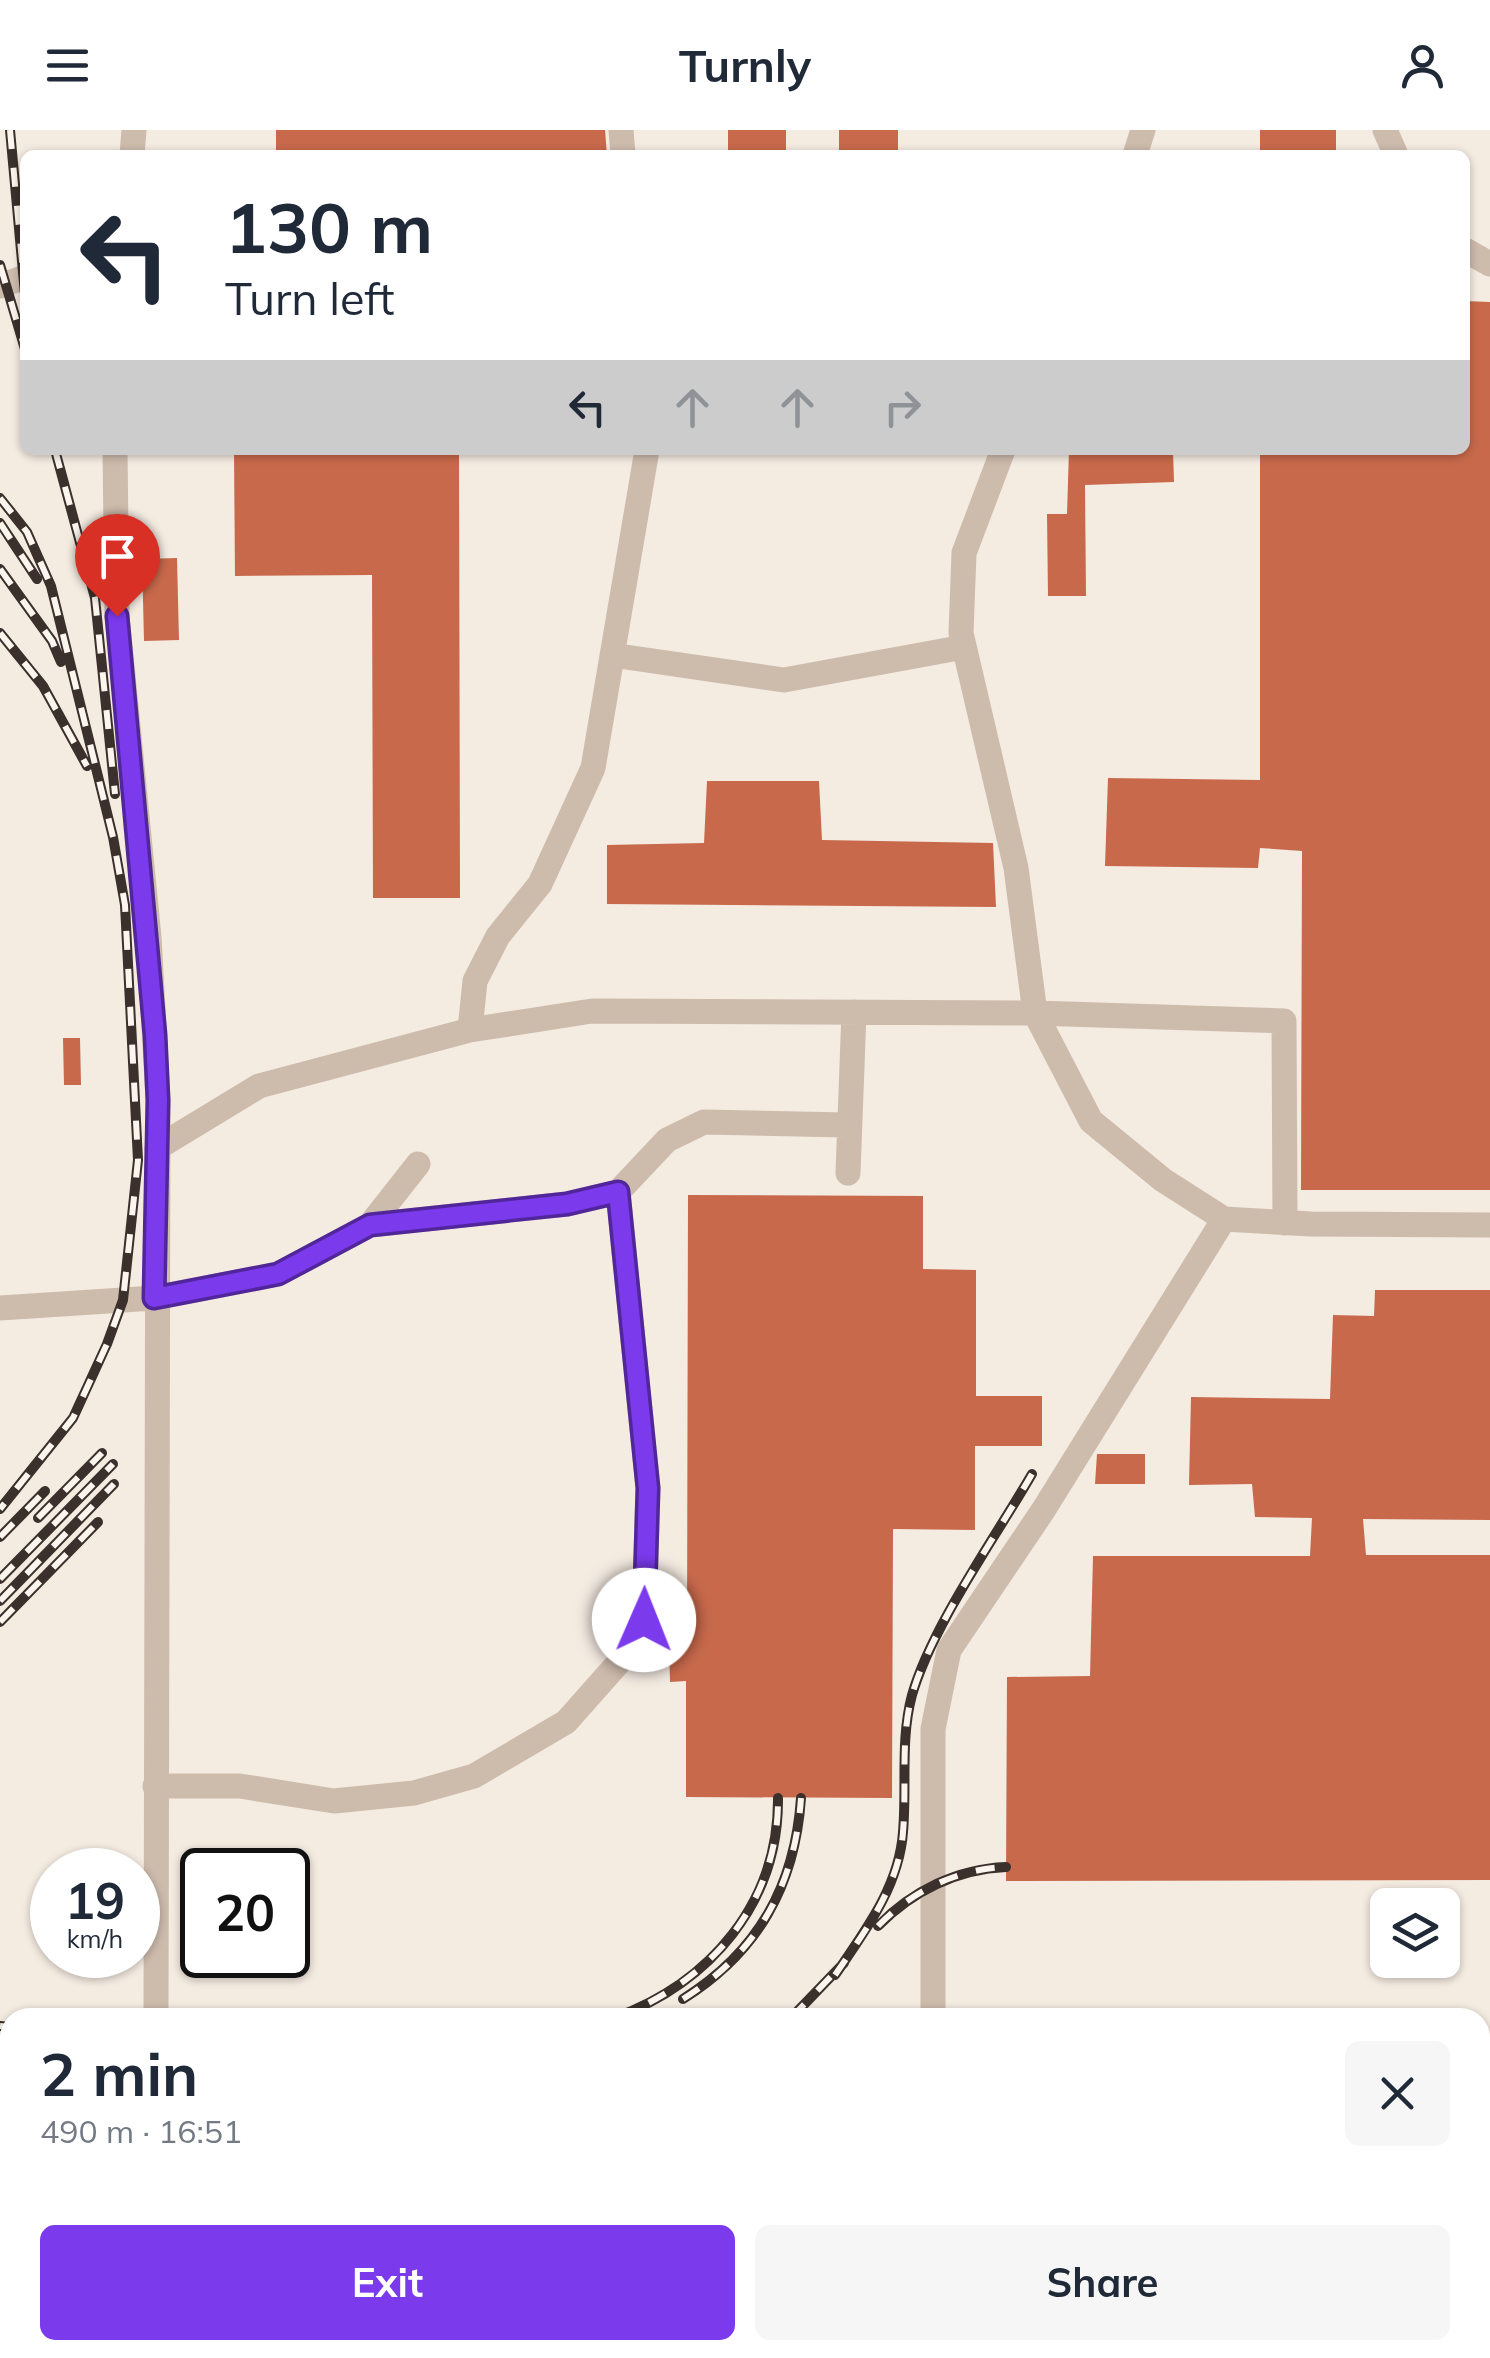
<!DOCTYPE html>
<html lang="en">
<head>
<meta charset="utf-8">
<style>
  body { margin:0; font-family:Mulish,sans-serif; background:#f6f6f7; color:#1f2937; height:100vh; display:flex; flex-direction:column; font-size:38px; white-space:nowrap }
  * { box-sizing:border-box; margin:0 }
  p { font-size:32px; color:#747a83 }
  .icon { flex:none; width:55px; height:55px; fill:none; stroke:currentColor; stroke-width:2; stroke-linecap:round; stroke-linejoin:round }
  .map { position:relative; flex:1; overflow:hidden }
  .details { position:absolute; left:0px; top:1878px; width:1490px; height:352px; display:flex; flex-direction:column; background:#fff; border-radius:30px 30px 0 0; box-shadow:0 2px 8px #0004 }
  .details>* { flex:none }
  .top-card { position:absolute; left:20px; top:20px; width:1450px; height:305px; border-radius:15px; box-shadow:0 2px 8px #0004; background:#fff; color:#1f2937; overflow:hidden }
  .controls { position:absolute; left:1370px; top:1758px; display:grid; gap:20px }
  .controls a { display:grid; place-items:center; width:90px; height:90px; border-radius:15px; background:#fff; box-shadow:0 2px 8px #0004; font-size:50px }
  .speed { position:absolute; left:30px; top:1718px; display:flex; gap:20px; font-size:50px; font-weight:700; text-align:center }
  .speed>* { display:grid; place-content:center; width:130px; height:130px; border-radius:50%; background:#fff; box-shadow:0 2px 8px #0004; line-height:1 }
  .speed small { font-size:25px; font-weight:400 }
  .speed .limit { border:5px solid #111; border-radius:15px; background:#fff; color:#111 }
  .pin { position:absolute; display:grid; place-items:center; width:85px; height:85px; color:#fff; margin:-102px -42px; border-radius:50% 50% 50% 0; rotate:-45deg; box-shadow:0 0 10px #0007 }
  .pin .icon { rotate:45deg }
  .me { position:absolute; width:110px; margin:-55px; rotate:1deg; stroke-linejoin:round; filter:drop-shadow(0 0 8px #0008) }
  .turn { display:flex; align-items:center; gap:35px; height:210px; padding:0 40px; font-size:45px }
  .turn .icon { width:130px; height:130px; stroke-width:2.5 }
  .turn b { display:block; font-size:70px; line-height:85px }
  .lanes { display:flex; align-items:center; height:95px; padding:0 40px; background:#0003; justify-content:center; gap:50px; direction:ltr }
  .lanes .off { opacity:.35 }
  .round { display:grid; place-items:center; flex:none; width:105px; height:105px; border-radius:15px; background:#f6f6f7 }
  .head { display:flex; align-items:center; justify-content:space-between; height:170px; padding:0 40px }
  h1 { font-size:60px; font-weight:700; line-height:75px }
  .action { display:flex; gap:20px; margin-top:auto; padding:20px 40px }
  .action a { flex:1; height:115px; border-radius:15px; background:#7c3aed; color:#fff; font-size:40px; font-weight:700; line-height:115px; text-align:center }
  .action a+a { background:#f6f6f7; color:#1f2937 }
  header { display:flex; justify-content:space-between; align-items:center; height:130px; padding:0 40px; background:#fff; font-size:45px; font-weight:700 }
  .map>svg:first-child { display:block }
</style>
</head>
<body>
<header><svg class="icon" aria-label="menu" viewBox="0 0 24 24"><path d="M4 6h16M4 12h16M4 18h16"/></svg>Turnly<svg class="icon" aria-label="person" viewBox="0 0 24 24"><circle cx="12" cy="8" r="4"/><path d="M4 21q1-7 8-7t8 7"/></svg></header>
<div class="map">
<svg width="1490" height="2228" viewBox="0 0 1490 2228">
  <rect width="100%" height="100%" fill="#f4ebe1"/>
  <path fill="#c8694b" d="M276 0H605L607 25H276Z
    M728 0H786V25H728Z
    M839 0H898V25H839Z
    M1260 0H1336V25H1260Z
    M1465 171 1490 172V1060H1301L1302 721 1260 718 1258 738 1105 736 1108 648 1260 650V320H1465Z
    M234 320H459L460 768H373L372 445 235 446Z
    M1069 320H1173L1174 352 1085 355 1086 466H1048L1047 384H1067Z
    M177 428 179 510 144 511 142 429Z
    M707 651H819L822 710 993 713 996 777 607 774V715L704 713Z
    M63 908H80L81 955H64Z
    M688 1065 923 1066V1139L976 1140V1266H1042V1316H975V1400L893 1399 892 1668 686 1667V1551L670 1552 669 1511H687Z
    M1375 1160H1490V1390L1363 1389 1366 1425H1490V1750L1006 1751 1007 1547 1090 1546 1093 1426H1310L1312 1388 1255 1387 1252 1354 1189 1355 1191 1267 1330 1269 1333 1185 1374 1186Z
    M1097 1324H1145V1354H1095Z"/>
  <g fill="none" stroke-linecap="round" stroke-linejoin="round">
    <path stroke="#cdbbac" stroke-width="25" d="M621 0 623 25
      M1385 0 1396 25
      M132 25 134 0
      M1135 25 1143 0
      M1465 120 1490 134
      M0 156 25 147
      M115 320 117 486 149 807 158 970 156 1888
      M1003 320 964 423 961 503 1016 738 1035 883 1091 991 1163 1050 1224 1089 1311 1094 1490 1095
      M612 525 784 550 964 517
      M470 900 475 851 498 806 540 754 593 638 647 320
      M157 1018 259 956 470 900 592 881 1035 883 1284 891 1285 1093
      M848 1043 854 882
      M370 1095 567 1074 618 1062 667 1010 704 992 847 995
      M0 1178 154 1168 278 1144 370 1095 418 1034
      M155 1656H240L334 1671 414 1663 474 1646 566 1592 621 1530 644 1490 648 1358 618 1062
      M933 1888V1599L949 1520 1044 1379 1224 1089
      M0 1942 10 1941
      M1480 1943H1490"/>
    <defs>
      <path id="rail" d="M10 0 25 164
        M0 135 25 219
        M55 320 95 468 115 664
        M0 368 27 402 51 456 113 707 125 775 138 1030 123 1170 107 1214 73 1288 0 1379
        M0 393 37 449
        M0 439 52 511 61 532
        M0 503 43 556 87 636
        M38 1388 102 1323
        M0 1407 45 1361
        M0 1449 113 1334
        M0 1471 114 1354
        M0 1492 98 1392
        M878 1796C912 1761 957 1739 1006 1737
        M835 1845C865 1801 899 1757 903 1702 907 1656 900 1610 912 1565 932 1496 995 1408 1032 1344
        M683 1869C758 1822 795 1756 801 1668
        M614 1888C710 1853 779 1773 778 1668
        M791 1888 844 1833
        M0 1896 10 1897
        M0 1972H10
        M1480 1985H1490
        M0 2013 10 2011
        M1480 2014H1490"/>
    </defs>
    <use href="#rail" stroke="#3b302b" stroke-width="10"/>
    <use href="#rail" stroke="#fbf5ee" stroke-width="6" stroke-dasharray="19" stroke-linecap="butt"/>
  </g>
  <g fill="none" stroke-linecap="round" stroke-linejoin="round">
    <defs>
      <path id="route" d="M117 486 155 905 158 970 154 1168 278 1144 370 1095 567 1074 618 1062 648 1358 644 1490"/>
    </defs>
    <use href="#route" stroke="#51269a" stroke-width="25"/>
    <use href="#route" stroke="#7c3aed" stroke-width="18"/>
  </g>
</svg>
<div class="controls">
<a><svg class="icon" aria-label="layers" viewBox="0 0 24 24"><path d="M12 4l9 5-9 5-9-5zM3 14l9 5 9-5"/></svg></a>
</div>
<div class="speed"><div>19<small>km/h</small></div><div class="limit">20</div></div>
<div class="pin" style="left:117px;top:486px;background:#d93025"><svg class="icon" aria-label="arrive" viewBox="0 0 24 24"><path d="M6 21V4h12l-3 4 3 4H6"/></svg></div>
<svg class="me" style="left:644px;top:1490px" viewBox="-20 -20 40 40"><circle r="19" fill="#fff"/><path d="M0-13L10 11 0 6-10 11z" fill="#7c3aed"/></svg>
<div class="top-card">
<div class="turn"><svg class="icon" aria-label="left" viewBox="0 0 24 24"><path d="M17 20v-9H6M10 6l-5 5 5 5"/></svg><div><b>130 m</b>Turn left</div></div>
<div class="lanes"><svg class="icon" aria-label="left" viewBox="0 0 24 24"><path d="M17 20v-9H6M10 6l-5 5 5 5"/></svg><svg class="icon off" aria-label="ahead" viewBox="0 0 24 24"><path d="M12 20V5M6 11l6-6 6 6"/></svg><svg class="icon off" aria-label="ahead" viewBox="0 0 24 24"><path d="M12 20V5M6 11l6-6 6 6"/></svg><svg class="icon off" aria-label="right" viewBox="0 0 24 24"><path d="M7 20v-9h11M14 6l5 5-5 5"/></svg></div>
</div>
<section class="details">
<div class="head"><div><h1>2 min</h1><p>490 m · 16:51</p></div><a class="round"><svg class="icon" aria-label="close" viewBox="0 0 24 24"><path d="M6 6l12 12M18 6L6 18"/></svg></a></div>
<div class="action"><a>Exit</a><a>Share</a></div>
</section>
</div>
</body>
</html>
